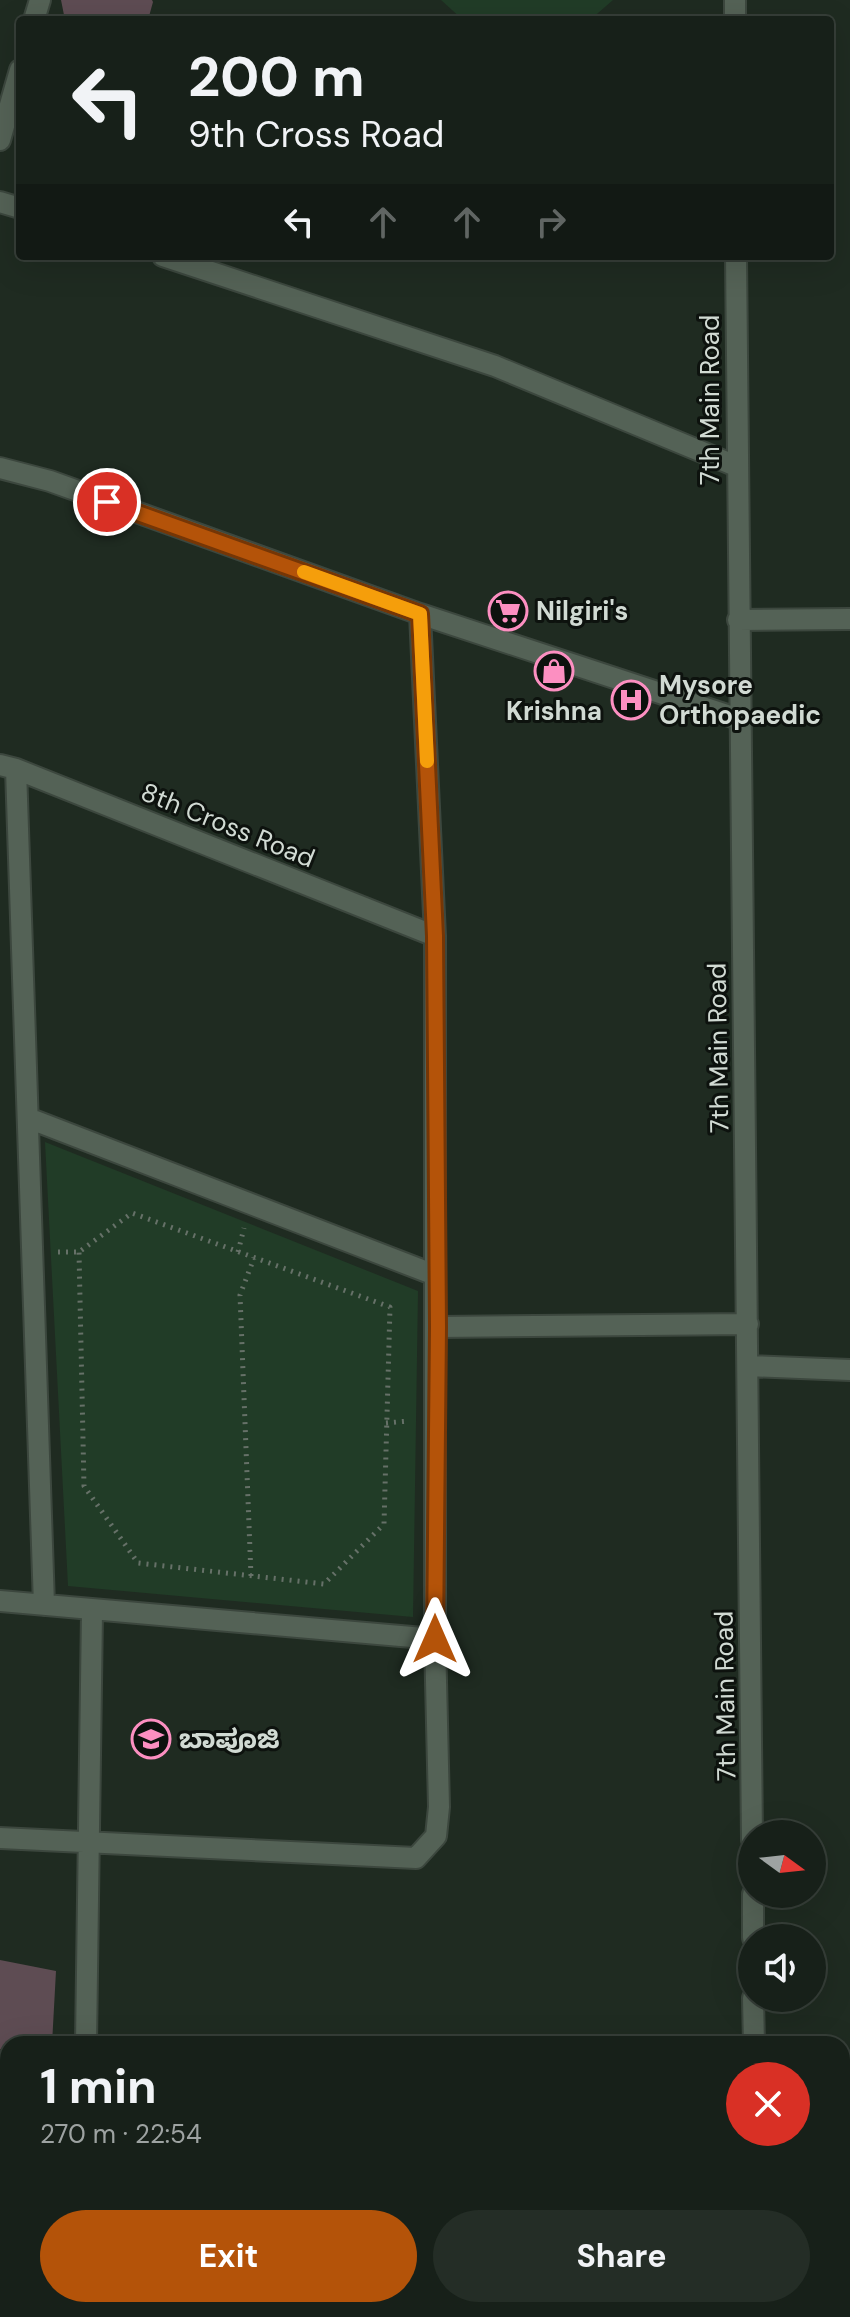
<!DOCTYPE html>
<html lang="en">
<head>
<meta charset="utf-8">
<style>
  body { margin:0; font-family:"DM Sans","Noto Sans Kannada",sans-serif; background:#242d26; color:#f1f3f6; height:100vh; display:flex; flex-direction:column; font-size:30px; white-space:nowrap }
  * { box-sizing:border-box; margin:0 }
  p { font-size:26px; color:#9ea3a2 }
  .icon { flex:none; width:44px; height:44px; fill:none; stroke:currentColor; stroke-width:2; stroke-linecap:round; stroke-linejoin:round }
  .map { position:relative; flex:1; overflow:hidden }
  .panel { position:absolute; left:0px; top:2036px; width:850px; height:282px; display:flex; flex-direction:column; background:#172019; border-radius:24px 24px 0 0; box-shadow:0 8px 32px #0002,0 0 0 2px #363e38 }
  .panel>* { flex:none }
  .hud { position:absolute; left:16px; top:16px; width:818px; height:244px; border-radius:8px; box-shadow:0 8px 32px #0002,0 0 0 2px #363e38; background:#172019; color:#f1f3f6; overflow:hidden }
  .needle { width:52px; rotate:105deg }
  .buttons { position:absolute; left:738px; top:1820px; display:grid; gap:16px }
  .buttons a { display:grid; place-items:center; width:88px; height:88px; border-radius:50%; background:#172019; box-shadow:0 8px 32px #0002,0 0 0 2px #363e38; font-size:40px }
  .pin { position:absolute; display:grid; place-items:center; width:68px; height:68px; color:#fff; margin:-34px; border:4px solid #fff; border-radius:50%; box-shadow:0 2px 8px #0007 }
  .me { position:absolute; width:88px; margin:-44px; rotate:0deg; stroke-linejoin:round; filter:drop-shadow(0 0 6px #0008) }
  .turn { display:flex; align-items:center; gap:28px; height:168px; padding:0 40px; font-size:36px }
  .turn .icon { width:104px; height:104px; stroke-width:2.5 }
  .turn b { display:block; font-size:56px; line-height:68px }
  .lanes { display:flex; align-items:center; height:76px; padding:0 40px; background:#0003; justify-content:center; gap:40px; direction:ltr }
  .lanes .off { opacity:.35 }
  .round { display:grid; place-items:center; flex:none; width:84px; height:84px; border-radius:42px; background:#242d26 }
  .overview { display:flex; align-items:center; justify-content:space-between; height:136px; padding:0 40px }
  h1 { font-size:48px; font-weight:700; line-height:60px }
  .cta { display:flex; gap:16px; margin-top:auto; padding:16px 40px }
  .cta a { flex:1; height:92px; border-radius:48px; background:#b45309; color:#fff; font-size:32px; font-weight:700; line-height:92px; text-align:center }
  .cta a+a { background:#242d26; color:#f1f3f6 }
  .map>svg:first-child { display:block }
</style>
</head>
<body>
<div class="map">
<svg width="850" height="2317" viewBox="0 0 850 2317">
  <rect width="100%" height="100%" fill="#1f2b21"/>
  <path fill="#213c27" d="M441 0H613L590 20H463Z
    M45 1142 418 1291 413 1617 68 1586Z"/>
  <path fill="#5e4c53" d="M61 0H152L153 2 148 20H65Z
    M0 1960 56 1971 52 2044H8V2050L0 2049Z"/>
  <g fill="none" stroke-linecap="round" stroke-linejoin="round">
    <defs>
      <path id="minor" d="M735 0V20
        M34 20 40 0
        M0 140 20 70
        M0 202 20 208
        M163 256 495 366 736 466
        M736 256 752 1840
        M0 468 50 481 420 614 739 719
        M738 620 850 619
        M0 765 16 769 435 936
        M16 769 44 1605
        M28 1118 435 1275
        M438 1327 748 1324
        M748 1366 850 1370
        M0 1601 435 1639
        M0 1838 416 1858 436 1836 439 1807 435 1639V936L420 614
        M753 1894V1938
        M753 1998 754 2044
        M86 2044 92 1612
        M0 2076H8
        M451 2310V2317
        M759 2310 760 2317"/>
    </defs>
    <use href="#minor" stroke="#3c473e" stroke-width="24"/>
    <path stroke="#667168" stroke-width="5" stroke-dasharray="2 6" stroke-linecap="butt" d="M58 1252H79L132 1213 390 1307 384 1524 324 1584 138 1563 84 1486 79 1252
      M238 1252 244 1228
      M386 1423 409 1421
      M251 1576 240 1295 254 1258"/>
    <use href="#minor" stroke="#546256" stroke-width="20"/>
  </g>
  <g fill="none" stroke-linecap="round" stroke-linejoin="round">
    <defs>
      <path id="route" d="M107 502 420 614 435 936 438 1327 435 1639"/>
    </defs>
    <use href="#route" stroke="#753606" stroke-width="20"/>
    <use href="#route" stroke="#b45309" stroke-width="14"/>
    <path stroke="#f59e0b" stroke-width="14" d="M304 572 420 614 427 761"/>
  </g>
  <defs>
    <symbol id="supermarket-ring" viewBox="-11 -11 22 22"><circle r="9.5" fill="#0d120e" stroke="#fc8fc1" stroke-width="1.5"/><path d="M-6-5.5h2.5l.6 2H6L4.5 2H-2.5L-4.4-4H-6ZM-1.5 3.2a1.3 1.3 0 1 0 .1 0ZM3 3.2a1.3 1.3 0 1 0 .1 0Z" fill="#fc8fc1"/></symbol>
    <symbol id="shop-ring" viewBox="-11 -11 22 22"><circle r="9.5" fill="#0d120e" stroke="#fc8fc1" stroke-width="1.5"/><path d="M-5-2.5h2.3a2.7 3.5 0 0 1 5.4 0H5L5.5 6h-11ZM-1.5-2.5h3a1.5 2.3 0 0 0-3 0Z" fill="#fc8fc1"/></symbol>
    <symbol id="hospital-ring" viewBox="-11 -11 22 22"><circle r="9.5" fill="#0d120e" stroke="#fc8fc1" stroke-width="1.5"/><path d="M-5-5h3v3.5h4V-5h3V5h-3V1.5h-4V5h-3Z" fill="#fc8fc1"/></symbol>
    <symbol id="school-ring" viewBox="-11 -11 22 22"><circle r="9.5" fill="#0d120e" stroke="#fc8fc1" stroke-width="1.5"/><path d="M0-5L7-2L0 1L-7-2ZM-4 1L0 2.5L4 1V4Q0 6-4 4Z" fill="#fc8fc1"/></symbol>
  </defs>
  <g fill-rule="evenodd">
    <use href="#supermarket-ring" x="486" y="589" width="44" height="44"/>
    <use href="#shop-ring" x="532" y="649" width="44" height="44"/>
    <use href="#hospital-ring" x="609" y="678" width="44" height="44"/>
    <use href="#school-ring" x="129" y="1717" width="44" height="44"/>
  </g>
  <g text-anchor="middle" stroke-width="6" stroke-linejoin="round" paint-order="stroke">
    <g font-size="26" fill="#d1dad3" stroke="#0d120e">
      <text transform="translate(710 400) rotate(-90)" y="9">7th Main Road</text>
      <text transform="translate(228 825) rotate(22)" y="9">8th Cross Road</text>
      <text transform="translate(718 1048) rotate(-91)" y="9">7th Main Road</text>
      <text transform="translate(725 1696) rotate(-91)" y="9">7th Main Road</text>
    </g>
    <g font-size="26" font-weight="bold" fill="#d1dad3" stroke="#0d120e" text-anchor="start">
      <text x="536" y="620">Nilgiri's</text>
      <text x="659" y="694">Mysore<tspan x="659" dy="30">Orthopaedic</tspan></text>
      <text x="554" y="720" text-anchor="middle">Krishna</text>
      <text x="179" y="1748">ಬಾಪೂಜಿ</text>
    </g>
  </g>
</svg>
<div class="buttons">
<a><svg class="needle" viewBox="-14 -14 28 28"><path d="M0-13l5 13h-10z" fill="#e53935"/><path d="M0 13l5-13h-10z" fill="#9ea3a2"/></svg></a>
<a><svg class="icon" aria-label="sound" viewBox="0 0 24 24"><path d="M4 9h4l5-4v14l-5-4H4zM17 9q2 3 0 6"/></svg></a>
</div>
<div class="pin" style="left:107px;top:502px;background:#d93025"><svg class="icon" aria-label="arrive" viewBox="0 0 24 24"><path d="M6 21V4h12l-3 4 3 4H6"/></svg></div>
<svg class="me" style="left:435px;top:1639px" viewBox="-20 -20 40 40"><path d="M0-17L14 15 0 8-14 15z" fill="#b45309" stroke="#fff" stroke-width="4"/></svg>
<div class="hud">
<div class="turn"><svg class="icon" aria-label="left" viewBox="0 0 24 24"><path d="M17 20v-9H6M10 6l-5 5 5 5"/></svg><div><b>200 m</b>9th Cross Road</div></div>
<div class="lanes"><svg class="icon" aria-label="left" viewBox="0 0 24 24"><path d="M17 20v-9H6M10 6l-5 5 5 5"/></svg><svg class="icon off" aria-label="ahead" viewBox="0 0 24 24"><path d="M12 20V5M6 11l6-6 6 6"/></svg><svg class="icon off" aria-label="ahead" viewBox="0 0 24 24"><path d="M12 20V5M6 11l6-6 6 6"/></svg><svg class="icon off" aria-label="right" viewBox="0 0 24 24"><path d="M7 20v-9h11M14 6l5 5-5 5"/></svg></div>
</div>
<section class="panel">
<div class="overview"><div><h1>1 min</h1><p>270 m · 22:54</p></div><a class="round" style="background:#d93025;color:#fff"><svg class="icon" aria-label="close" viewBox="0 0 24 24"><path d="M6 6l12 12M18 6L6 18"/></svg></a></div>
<div class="cta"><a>Exit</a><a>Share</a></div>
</section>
</div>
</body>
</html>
